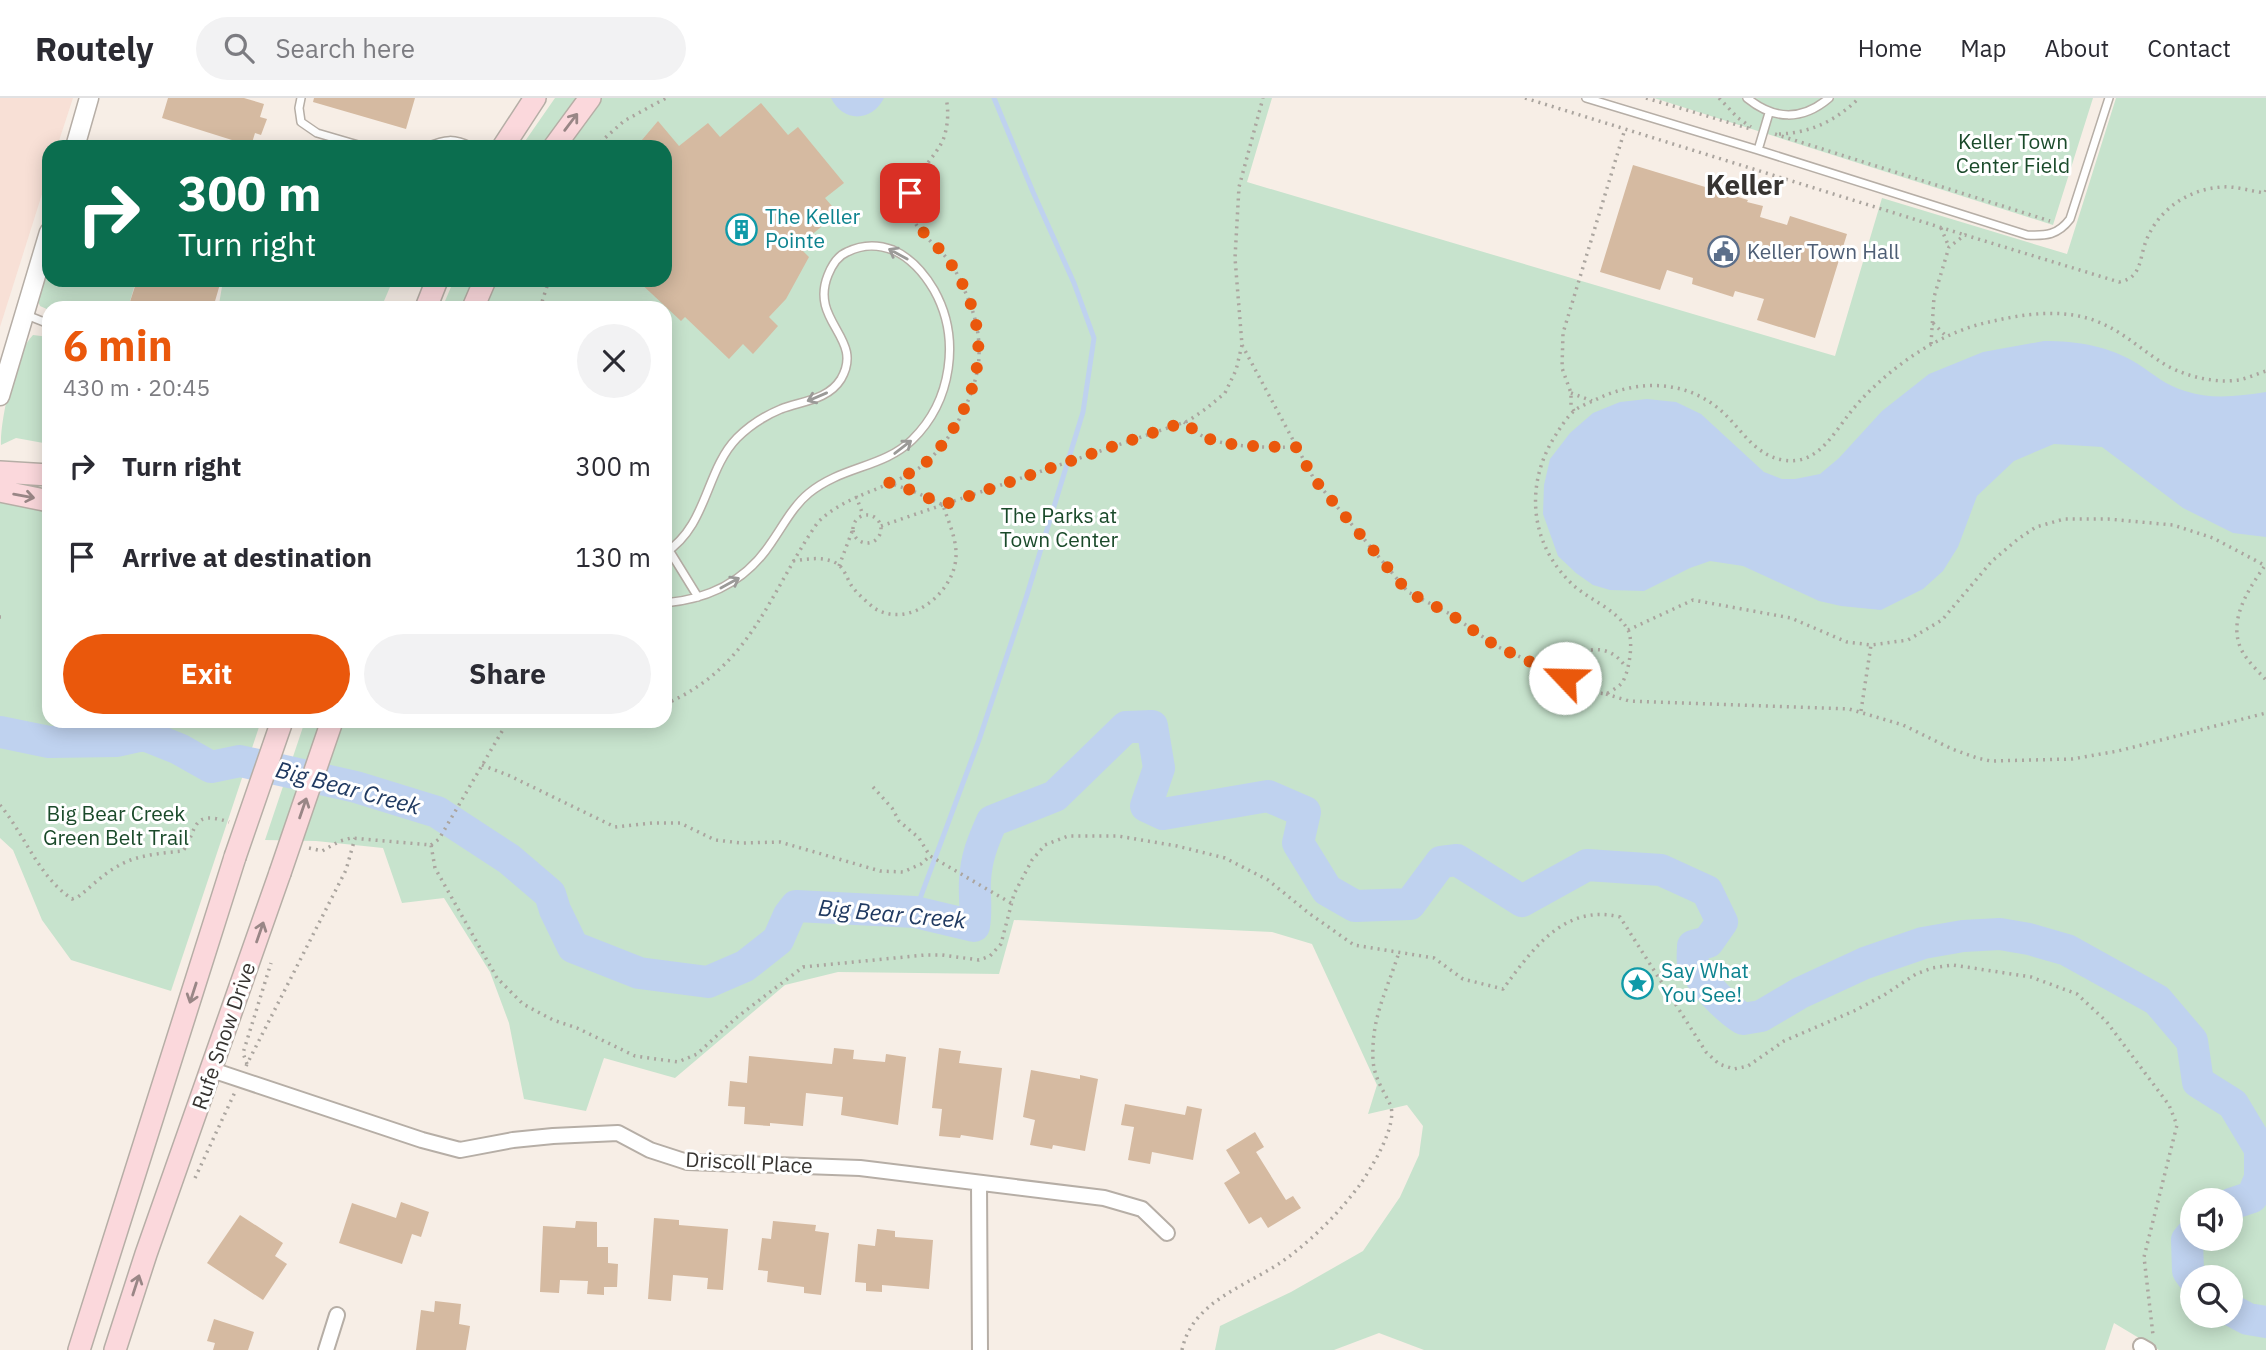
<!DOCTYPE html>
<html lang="en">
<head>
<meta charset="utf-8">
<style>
  body { margin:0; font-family:"IBM Plex Sans",sans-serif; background:#f2f2f3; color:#2b2b33; height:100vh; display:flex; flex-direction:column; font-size:26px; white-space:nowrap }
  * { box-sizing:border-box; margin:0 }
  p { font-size:23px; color:#7c7c81 }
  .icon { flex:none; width:38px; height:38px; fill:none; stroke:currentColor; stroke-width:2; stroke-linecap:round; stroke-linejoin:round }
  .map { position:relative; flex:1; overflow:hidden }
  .panel { position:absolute; left:42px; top:203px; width:630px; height:427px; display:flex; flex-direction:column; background:#fff; border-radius:21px; box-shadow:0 4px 18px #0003 }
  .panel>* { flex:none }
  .guide { position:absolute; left:42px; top:42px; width:630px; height:147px; border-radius:21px; box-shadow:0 4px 18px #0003; background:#0b6e4f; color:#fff; overflow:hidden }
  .controls { position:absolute; left:2180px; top:1090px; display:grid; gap:14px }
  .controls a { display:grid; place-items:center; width:63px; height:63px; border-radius:50%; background:#fff; box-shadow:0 4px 18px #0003; font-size:35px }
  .pin { position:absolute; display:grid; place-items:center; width:60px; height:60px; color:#fff; margin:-30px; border-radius:14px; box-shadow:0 4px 10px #0006 }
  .me { position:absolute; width:77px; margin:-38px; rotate:294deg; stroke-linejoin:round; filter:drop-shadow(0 0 5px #0008) }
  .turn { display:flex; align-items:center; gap:24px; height:147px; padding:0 21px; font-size:32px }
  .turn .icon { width:91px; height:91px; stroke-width:2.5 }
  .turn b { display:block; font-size:49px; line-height:60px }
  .round { display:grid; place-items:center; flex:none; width:74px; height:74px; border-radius:37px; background:#f2f2f3 }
  .headline { display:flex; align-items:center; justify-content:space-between; height:119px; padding:0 21px }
  h1 { font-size:42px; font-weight:700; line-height:52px; color:#ea580c }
  .button { display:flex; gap:14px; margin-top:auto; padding:14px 21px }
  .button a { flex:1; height:80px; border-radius:42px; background:#ea580c; color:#fff; font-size:28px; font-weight:700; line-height:80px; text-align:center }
  .button a+a { background:#f2f2f3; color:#2b2b33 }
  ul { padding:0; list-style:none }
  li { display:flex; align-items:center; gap:21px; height:91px; padding:0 21px }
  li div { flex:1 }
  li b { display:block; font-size:26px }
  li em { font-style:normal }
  header { display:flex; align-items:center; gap:42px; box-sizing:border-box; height:98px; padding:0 35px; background:#fff; border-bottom:2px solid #e1e1e2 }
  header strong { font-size:33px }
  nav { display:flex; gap:38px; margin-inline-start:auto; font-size:24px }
  .search { width:490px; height:63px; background:#f2f2f3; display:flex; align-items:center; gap:18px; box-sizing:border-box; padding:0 24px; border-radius:38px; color:#7c7c81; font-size:26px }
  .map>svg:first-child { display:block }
</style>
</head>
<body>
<header>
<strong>Routely</strong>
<div class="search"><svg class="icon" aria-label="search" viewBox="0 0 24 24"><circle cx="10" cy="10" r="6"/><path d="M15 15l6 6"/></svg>Search here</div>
<nav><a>Home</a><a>Map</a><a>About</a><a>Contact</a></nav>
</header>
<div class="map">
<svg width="2266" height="1252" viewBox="0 0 2266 1252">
  <rect width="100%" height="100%" fill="#f7eee6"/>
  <path fill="#f8e0d6" d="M0 0H73L57 49H49V74L0 229Z"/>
  <path fill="#c7e3cd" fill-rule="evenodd" d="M555 0H1272L1247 84 1835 258 1882 100 2067 156 2116 0H2266V1252H2159L2114 1225 2105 1252H1424L1379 1235 1334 1252H1215L1220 1228 1291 1194 1363 1153 1400 1099 1419 1057 1423 1028 1407 1007 1368 1016 1377 987 1312 846 1272 834 1014 822 999 876 838 874 785 887 675 980 604 960 586 1013 524 1001 509 925 490 874 444 800 402 805 383 750 316 743 265 742 305 623H665V210H442L454 182H665V49H521ZM2193 1102H2231V1141H2193ZM2193 1180H2231V1218H2193Z
    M1654 0H2093L2053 127Z
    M49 159V182L136 183 128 210H49V212L40 208 38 203Z
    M211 182H393L381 210H221L222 207 219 206 223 183 219 185Z
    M33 237 49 239V292L42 314 49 316V346L16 340 1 347C0 322 15 254 33 237Z
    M0 398 49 408V623H261L171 893 71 862 42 822 13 752 0 740Z"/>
  <path fill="#bfd2ef" d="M831 0H884C872 24 843 25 831 0Z
    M2044 243C2078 243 2109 248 2138 266 2153 276 2167 288 2185 293 2212 302 2239 298 2266 294V439L2233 435 2183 410 2102 349 2054 346 2014 363 1977 398 1958 449 1943 473 1923 491 1881 512 1841 508 1819 503 1743 468 1710 463 1690 470 1644 493 1610 492 1593 487 1576 475 1558 458 1543 416 1544 387 1550 361 1570 335 1593 315 1620 304 1647 301 1676 304 1701 316 1764 374 1782 381H1795L1820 376 1839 360 1882 313 1929 276 1983 254Z"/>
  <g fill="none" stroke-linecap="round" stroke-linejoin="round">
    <path stroke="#bfd2ef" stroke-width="5" d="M915 814 979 642 1026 500 1083 314 1094 240 1074 185 1033 94 994 0"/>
    <path stroke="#bfd2ef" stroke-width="32" d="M0 634 49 644 117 643 144 637 179 651 211 669 240 663 356 689 437 714 509 761 550 796 555 812 573 849 639 875 708 884 745 868 778 842 789 817 796 808 915 814 974 828C977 811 974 799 975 783 976 760 983 743 992 723L1055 698 1126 629 1152 628 1159 670 1146 708 1163 716 1268 698 1305 714 1298 745 1327 792 1355 808 1410 806 1441 764 1457 762 1522 803 1587 767 1661 772 1707 793 1722 824 1708 844 1693 848C1693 853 1692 861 1693 865 1699 883 1727 911 1743 921L1761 918 1800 895 1865 865 1923 845 1963 838 2000 836 2029 841 2067 852 2157 902 2192 943 2198 984 2233 1006 2260 1051V1080L2252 1099 2231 1106
      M2193 1135 2187 1142 2188 1173 2193 1180
      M2231 1212 2248 1221 2266 1224"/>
  </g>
  <path fill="#d5baa1" d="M168 0H244L264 6 260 19 267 21 261 37 255 35 251 48 162 20Z
    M314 0H415L406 31 313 4Z
    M761 5 788 37 798 29 844 85 825 100 838 115 798 148 809 159 786 201 769 219 778 228 753 256 743 246 729 261 685 219 681 223 637 182H665V49H636L658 23 679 48 708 25 720 39Z
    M1633 67 1748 102 1747 104 1763 108 1760 119 1787 127 1790 118 1847 136 1815 240 1757 222 1764 201 1735 193 1733 199 1692 186 1693 180 1667 172 1660 192 1600 174Z
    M137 182H206L220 186 213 210H128Z
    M834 950 854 952 853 961 885 964 886 956 906 959 898 1027 841 1017 843 999 806 995 803 1028 770 1025V1028L744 1026 745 1009 728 1008 730 983 747 985 749 958 832 966Z
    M939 950 961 953 959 965 1002 970 993 1042 961 1037 960 1040 939 1038 942 1011 932 1010Z
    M1031 972 1080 981V977L1098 981 1085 1053 1053 1047 1052 1051 1030 1047 1035 1022 1023 1019Z
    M1125 1006 1185 1017 1187 1008 1202 1011 1193 1062 1152 1054 1150 1066 1128 1062 1134 1029 1121 1027Z
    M1255 1034 1264 1049 1256 1054 1286 1102 1293 1098 1301 1110 1268 1130 1261 1119 1249 1126 1224 1085 1240 1075 1226 1052Z
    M401 1104 429 1114 421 1139 412 1136 402 1166 339 1145 352 1105 396 1120Z
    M240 1117 283 1145 275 1158 287 1166 263 1202 207 1165Z
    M654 1120 679 1122V1127L728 1131 723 1192 707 1191 708 1180 673 1177 671 1203 648 1201Z
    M576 1123 597 1124V1149H608V1165L618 1166 617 1189H604V1197L587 1196 588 1183 560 1182 559 1195 540 1194 543 1128 575 1130Z
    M773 1123 816 1127 815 1133 829 1135 821 1197 804 1195V1189L767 1184 768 1173 758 1172 762 1140 771 1141Z
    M877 1131 895 1133V1139L933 1142 929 1191 882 1187V1194L866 1193V1185L855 1184 858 1146 875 1148Z
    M435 1203 461 1206 459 1226 470 1228 466 1252H416L421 1212 434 1214Z
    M214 1221 254 1234 248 1252H213L215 1245 207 1243Z"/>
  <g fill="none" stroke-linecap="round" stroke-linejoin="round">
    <defs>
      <path id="service" d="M301 0 299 10 301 24 317 35 365 49
        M1586 0 1758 52 1769 15
        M1747 0C1774 22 1802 23 1829 0
        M427 49C445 41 454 40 472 49
        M1758 52 2027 137C2046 138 2058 137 2070 121L2109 0
        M24 216 49 226
        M669 452 698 499
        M665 455C708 427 705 373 737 340 750 327 764 318 781 311 802 303 828 302 841 281 865 240 809 224 828 177 832 167 837 158 847 154 863 146 877 146 893 152 911 160 924 175 934 192 961 240 952 303 912 342 883 370 842 368 809 395 793 408 783 428 771 445 746 483 710 501 665 505"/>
      <path id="minor" d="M212 972 422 1042 460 1052 513 1042 553 1038 618 1035 650 1052 687 1064 860 1070 1104 1100 1142 1111 1167 1135
        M979 1085 980 1252
        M2141 1248 2148 1252
        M326 1252 337 1217"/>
      <path id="tertiary" d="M75 49 89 0
        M0 298 49 134"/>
      <path id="secondary" d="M503 49 535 0
        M554 49 590 0
        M426 210 437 182
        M473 210 485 182
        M0 374 49 377
        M0 393 49 403
        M79 1252 235 759
        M115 1252 146 1156 280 775"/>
    </defs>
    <use href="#service" stroke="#b6aea6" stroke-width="10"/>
    <use href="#minor" stroke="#b6aea6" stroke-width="18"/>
    <use href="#tertiary" stroke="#b6aea6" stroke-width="21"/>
    <use href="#secondary" stroke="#b6aea6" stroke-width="24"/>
    <path stroke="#aba59f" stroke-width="3.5" stroke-dasharray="2 5" stroke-linecap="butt" d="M1525 0 1625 31
      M1646 0 1751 31
      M1719 0 1738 20 1751 29
      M1775 36 2050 123
      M1779 36C1811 35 1837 22 1859 0
      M595 49 624 23 666 0
      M1941 130 1949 149
      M540 210 549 182
      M1933 225 1947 239
      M1931 246 1934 199 1949 149 1965 137 2119 184C2142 180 2139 161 2146 143 2158 112 2188 91 2222 89 2236 88 2250 93 2265 95L2266 92
      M1242 247 1314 381 1408 494 1450 516 1496 548 1576 584 1592 594 1606 596C1611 593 1617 590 1621 586 1629 577 1634 543 1628 532 1616 510 1588 502 1571 485 1528 443 1525 383 1557 335 1562 327 1568 318 1575 312 1581 308 1588 305 1595 302 1635 282 1682 281 1718 310 1740 328 1753 357 1783 362 1816 368 1832 338 1849 316 1857 306 1866 296 1876 287 1907 258 1947 233 1989 224 2023 216 2062 210 2096 223 2120 232 2137 248 2158 262 2179 277 2213 286 2239 282 2248 280 2257 276 2266 273
      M1571 295 1592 303
      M1574 313 1571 307V295L1562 270 1563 235 1625 31 1965 137
      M1184 324C1191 329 1198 337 1207 340 1227 349 1272 350 1295 349
      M856 398 863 417
      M853 431a14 14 0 1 1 28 0a14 14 0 1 1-28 0Z
      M881 428 1188 323 1207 310 1225 295 1236 272 1242 247 1235 160 1239 89 1263 0
      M793 463C808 461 822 458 836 465 846 471 847 483 854 491 859 497 868 505 874 510 909 532 954 495 956 459 957 441 948 423 943 407L913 393 889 385
      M839 468 853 431
      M2264 469C2248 492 2228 522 2241 551 2247 563 2258 573 2266 582
      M0 519H1
      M1628 532 1693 502 1791 520 1847 544 1871 547 1908 542 1942 522 1992 463 2018 441 2036 429 2064 421H2108L2173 427 2213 440 2266 468
      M1565 580 1571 561C1590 546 1614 549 1626 570
      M1606 596 1629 603 1849 611 1903 627 1952 651 1977 660 1991 663 2072 661 2118 653 2266 615
      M665 606C751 570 769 495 818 424 846 397 884 392 916 372 948 352 978 295 979 258 980 234 974 213 964 191 960 181 955 171 949 163 936 146 911 130 909 108 908 82 933 63 943 42 948 29 949 13 946 0
      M1861 613 1871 547
      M565 623 588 625 603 623
      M482 667 510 678 615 729 652 725H680L715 742 742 745 780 744 880 773 903 774 921 766 930 758
      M873 689 892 710 899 723 919 740 930 758 1011 805
      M0 707C25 737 38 778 72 801L78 799C91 789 103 776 118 768 136 757 162 755 183 753 198 732 190 711 229 724
      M431 747 439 741 508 623
      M309 750 322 753 340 743 351 740 431 747 435 770 497 880 523 906 553 922 577 930 635 958 678 964 697 956 736 920 803 869 925 857H942L979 862 990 858 1001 846 1014 796 1032 762 1045 747 1068 738H1118L1177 748 1225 760 1268 782 1310 816 1354 847 1434 860 1463 881 1503 891C1532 852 1564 805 1620 819L1706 954 1719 966 1734 971 1748 968 1784 943 1854 913 1884 897 1916 876 1932 870 1953 867 2031 879 2077 896 2106 923 2169 1007 2177 1027 2144 1159 2153 1237
      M247 966 243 955 271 865
      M246 968 346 772 355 740
      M195 1080 235 994
      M1182 1252C1192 1203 1247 1188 1283 1163 1312 1142 1337 1117 1359 1088 1371 1071 1399 1026 1390 1006 1383 992 1374 979 1373 962 1371 919 1387 893 1399 854"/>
    <use href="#service" stroke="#fff" stroke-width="7"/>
    <use href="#minor" stroke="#fff" stroke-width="14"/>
    <use href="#tertiary" stroke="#fff" stroke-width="18"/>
    <use href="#secondary" stroke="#fbd8dc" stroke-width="21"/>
    <defs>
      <path id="secondary-bridge" d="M235 759 282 623
        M280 775 332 623"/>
    </defs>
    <use href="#secondary-bridge" stroke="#b6aea6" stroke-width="24" stroke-linecap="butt"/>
    <use href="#secondary-bridge" stroke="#fbd8dc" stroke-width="21"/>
  </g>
  <defs><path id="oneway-shaft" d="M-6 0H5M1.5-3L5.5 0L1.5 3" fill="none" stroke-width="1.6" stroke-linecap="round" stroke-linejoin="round" transform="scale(1.75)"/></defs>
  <g stroke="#998686">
    <use href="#oneway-shaft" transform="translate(571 24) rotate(-53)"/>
    <use href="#oneway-shaft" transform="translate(24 398) rotate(10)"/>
    <use href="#oneway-shaft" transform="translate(303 710) rotate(-71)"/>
    <use href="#oneway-shaft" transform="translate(260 834) rotate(-71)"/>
    <use href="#oneway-shaft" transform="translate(193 895) rotate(108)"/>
    <use href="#oneway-shaft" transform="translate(136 1187) rotate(-72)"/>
  </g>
  <g stroke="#9b9a98">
    <use href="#oneway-shaft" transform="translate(898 156) rotate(-151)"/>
    <use href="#oneway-shaft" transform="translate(817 299) rotate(157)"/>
    <use href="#oneway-shaft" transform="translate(903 349) rotate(-38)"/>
    <use href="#oneway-shaft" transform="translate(730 485) rotate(-29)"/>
  </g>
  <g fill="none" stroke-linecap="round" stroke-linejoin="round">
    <path stroke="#ea580c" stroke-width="12" stroke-dasharray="0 21.6" d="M910 95C907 131 934 139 951 166 985 219 988 271 956 326 946 343 933 360 918 371 909 376 898 380 889 385L914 393 943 407 1184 324C1191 329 1198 337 1207 340 1228 349 1272 349 1296 349L1314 381 1408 494 1450 516 1496 548 1565 580"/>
  </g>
  <defs>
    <symbol id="building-ring" viewBox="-11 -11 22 22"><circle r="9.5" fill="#fff" stroke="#0f9aa8" stroke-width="1.5"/><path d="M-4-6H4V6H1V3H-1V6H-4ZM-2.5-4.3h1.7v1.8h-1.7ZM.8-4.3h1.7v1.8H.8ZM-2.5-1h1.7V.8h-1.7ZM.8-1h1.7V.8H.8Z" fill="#0f9aa8"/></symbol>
    <symbol id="civic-ring" viewBox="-11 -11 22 22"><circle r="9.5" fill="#fff" stroke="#5c6f8a" stroke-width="1.5"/><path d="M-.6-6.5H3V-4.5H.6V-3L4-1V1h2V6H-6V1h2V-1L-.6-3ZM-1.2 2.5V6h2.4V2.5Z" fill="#5c6f8a"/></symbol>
    <symbol id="sight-ring" viewBox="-11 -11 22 22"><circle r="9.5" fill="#fff" stroke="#0f9aa8" stroke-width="1.5"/><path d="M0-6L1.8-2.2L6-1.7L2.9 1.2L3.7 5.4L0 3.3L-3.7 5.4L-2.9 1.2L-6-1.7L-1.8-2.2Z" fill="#0f9aa8"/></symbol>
  </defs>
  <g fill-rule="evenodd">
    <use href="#building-ring" x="724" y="114" width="35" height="35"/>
    <use href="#civic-ring" x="1706" y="136" width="35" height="35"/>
    <use href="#sight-ring" x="1620" y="868" width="35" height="35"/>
  </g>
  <g text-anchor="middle" stroke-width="6" stroke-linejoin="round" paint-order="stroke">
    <g font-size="21" fill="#1a4a2a" stroke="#fff">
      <text x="2013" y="51">Keller Town<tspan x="2013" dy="24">Center Field</tspan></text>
      <text x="1059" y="425">The Parks at<tspan x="1059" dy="24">Town Center</tspan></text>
      <text x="116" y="723">Big Bear Creek<tspan x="116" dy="24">Green Belt Trail</tspan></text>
    </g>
    <g font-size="21" fill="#0d838f" stroke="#fff" text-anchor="start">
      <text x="765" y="126">The Keller<tspan x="765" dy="24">Pointe</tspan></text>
      <text x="1661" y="880">Say What<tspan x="1661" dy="24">You See!</tspan></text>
    </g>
    <g font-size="21" fill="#4e5e75" stroke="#fff" text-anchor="start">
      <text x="1747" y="161">Keller Town Hall</text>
    </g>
    <g font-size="21" fill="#373431" stroke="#fff">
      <text transform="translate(224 938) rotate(-71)" y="7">Rufe Snow Drive</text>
      <text transform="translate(749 1065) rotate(3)" y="7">Driscoll Place</text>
    </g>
    <g font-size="23" font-style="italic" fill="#203a61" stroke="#fff">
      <text transform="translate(348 690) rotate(15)" y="8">Big Bear Creek</text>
      <text transform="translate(892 816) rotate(5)" y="8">Big Bear Creek</text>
    </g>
    <g font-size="28" font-weight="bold" fill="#373431" stroke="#fff">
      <text x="1745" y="97">Keller</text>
    </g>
  </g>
</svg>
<div class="controls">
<a><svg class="icon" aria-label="sound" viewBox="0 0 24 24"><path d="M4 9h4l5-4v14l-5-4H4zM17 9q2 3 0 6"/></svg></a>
<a><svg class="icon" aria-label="search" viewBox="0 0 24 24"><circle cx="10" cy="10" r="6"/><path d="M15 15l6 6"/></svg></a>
</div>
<div class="pin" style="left:910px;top:95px;background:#d93025"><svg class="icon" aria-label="arrive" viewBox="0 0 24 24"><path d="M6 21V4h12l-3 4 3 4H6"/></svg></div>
<svg class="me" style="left:1565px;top:580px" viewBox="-20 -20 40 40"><circle r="19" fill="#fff"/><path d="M0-13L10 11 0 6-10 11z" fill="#ea580c"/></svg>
<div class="guide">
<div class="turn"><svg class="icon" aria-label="right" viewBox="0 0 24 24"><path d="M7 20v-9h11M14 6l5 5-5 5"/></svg><div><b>300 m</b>Turn right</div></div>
</div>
<section class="panel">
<div class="headline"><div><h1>6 min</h1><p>430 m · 20:45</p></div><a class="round"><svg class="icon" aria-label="close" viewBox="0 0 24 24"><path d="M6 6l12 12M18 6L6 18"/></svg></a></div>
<ul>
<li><svg class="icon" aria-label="right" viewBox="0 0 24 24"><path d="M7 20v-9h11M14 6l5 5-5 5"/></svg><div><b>Turn right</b></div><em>300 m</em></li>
<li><svg class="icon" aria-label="arrive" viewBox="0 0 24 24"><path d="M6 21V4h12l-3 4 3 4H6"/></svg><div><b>Arrive at destination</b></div><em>130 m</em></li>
</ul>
<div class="button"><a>Exit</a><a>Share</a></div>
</section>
</div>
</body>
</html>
